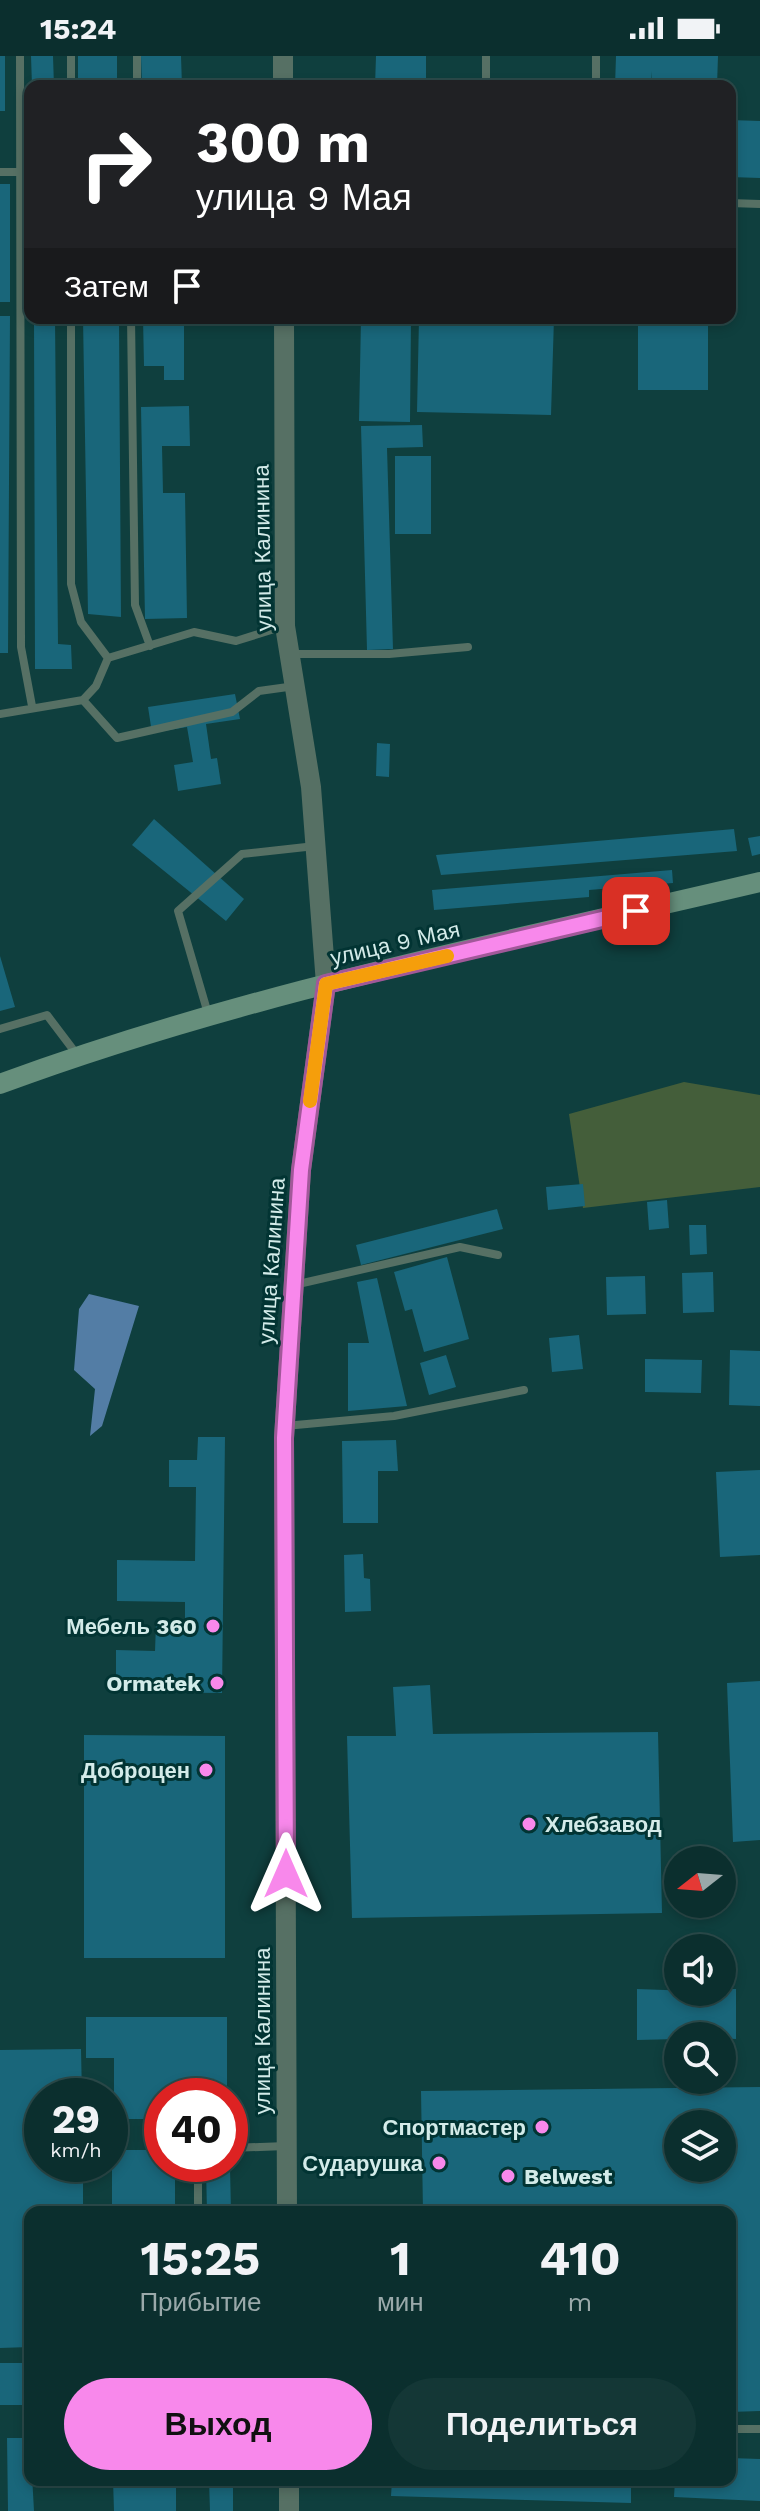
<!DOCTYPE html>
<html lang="ru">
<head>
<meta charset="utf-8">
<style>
  body { margin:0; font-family:"Work Sans",sans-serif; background:#143736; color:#f1f3f6; height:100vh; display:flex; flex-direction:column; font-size:30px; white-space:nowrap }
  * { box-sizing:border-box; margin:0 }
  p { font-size:26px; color:#9aa9aa }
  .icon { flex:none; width:44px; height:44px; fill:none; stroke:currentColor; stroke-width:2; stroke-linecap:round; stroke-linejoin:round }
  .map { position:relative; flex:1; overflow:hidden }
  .panel { position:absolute; left:24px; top:2150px; width:712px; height:280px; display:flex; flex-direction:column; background:#0b2f2e; border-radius:16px; box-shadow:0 4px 12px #0003,0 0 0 2px #2b4a4a }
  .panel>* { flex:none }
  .banner { position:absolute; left:24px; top:24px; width:712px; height:244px; border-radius:16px; box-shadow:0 4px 12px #0003,0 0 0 2px #2b4a4a; background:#202124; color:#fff; overflow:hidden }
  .needle { width:52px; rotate:253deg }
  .fabs { position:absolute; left:664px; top:1790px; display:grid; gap:16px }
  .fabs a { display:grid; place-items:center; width:72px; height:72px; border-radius:50%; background:#0b2f2e; box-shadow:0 4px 12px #0003,0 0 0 2px #2b4a4a; font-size:40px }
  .speed { position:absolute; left:24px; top:2022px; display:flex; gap:16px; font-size:40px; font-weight:700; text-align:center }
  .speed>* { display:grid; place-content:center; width:104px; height:104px; border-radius:50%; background:#0b2f2e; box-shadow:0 4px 12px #0003,0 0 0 2px #2b4a4a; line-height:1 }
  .speed small { font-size:20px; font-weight:400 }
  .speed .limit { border:12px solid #d22; background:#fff; color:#111 }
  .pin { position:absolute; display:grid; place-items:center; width:68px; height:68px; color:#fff; margin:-34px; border-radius:16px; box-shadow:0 4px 12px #0006 }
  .me { position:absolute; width:88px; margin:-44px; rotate:0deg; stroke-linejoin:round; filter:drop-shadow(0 0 6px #0008) }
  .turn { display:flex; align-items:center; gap:28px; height:168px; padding:0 40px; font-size:36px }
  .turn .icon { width:104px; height:104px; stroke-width:2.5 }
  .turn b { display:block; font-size:56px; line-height:68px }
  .then { display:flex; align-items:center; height:76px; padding:0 40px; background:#0003; gap:16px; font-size:30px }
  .eta { display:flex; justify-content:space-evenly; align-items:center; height:136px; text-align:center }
  .eta b { font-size:48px; font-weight:700; line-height:56px }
  .cta { display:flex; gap:16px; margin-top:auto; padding:16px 40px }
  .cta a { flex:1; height:92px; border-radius:48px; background:#f888eb; color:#111; font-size:32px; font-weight:700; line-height:92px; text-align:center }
  .cta a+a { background:#143736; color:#f1f3f6 }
  .status { display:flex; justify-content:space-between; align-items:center; height:56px; padding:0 40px; background:#0b2f2e; direction:ltr }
  .status svg { height:22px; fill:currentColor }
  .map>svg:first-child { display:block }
</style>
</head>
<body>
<div class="status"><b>15:24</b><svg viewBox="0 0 49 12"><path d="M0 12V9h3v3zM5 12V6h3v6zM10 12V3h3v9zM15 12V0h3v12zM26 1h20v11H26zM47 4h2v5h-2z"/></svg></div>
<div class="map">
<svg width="760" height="2455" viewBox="0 0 760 2455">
  <rect width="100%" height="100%" fill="#0f3f3e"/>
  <path fill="#445e3a" d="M684 1026 760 1039V1131L583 1152 569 1058Z"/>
  <path fill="#537da5" d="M89 1238 139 1250 102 1370 90 1380 95 1333 74 1314 79 1253Z"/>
  <path fill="#19667a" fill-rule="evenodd" d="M0 0H5V55H0Z
    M31 0H53L54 30H32Z
    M78 0H117V30H78Z
    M141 0H181L182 30H142Z
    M376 0H426V30H375Z
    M616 0H718L717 30H652L651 15V30H615Z
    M730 64 760 65V122L730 121Z
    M0 128H10V246H0Z
    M0 260H10L8 597H0Z
    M34 262H55L58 588 71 589 72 613H35Z
    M83 262H119L121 561 88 558Z
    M143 262H184V324H164V310H144Z
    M361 262H411L410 366 359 365Z
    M419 262H554L551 359 417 356Z
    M638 262H708V334H638Z
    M189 350 190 390H162L163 437H185L187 562 145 563 141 351Z
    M422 369 423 391 387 392 393 593 367 594 361 370Z
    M395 400H431V478H395Z
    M235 638 240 663 206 668 211 703 217 702 221 728 178 735 174 709 193 706 187 671 152 677 148 651Z
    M377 687 390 688 389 721 376 720Z
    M154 763 244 843 226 865 132 789Z
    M734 773 737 795 441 819 436 799Z
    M760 780V798L752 800 748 782Z
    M672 814 673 827 589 834V841L434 854 432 834Z
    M0 900 15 951 0 955Z
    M583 1128 585 1150 548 1154 546 1131Z
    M667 1144 669 1172 649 1174 647 1146Z
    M497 1153 503 1173 361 1209 356 1189Z
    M689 1169H706L707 1198 690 1199Z
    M447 1201 469 1283 424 1296 412 1253 405 1255 394 1216Z
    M713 1216 714 1256 683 1257 682 1217Z
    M645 1220 646 1258 607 1259 606 1221Z
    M377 1222 407 1350 348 1355V1287H369L357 1226Z
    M579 1279 583 1313 552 1316 549 1282Z
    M730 1294 760 1295V1350L729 1349Z
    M446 1299 456 1331 429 1339 420 1307Z
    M645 1303 702 1304 701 1337 645 1336Z
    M198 1381H225L222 1637 116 1636V1594L155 1595 156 1568H185V1546L117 1545V1504L195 1505 196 1431H169V1404H197Z
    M396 1384 398 1415H378V1467H343L342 1385Z
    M760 1414V1499L720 1501 716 1416Z
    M363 1498 364 1522 370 1523 371 1555 345 1556 344 1499Z
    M760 1625V1784L733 1786 727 1627Z
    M430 1629 433 1678 658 1676 662 1857 352 1862 347 1680H396L393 1631Z
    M84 1679 225 1680V1902H84Z
    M637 1933 722 1936V1933H736V1983L678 1980V1983L637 1984Z
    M86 1961H227V2040H162V2063H114V2002H86Z
    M81 1993 82 2040H42V2108H83V2156H30V2291L0 2292V1994Z
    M760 2031V2355L730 2356V2156H423L421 2035ZM678 2068H722V2112H678Z
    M112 2094H162V2108H175V2156H112Z
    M230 2111 231 2156H207L206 2112Z
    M0 2307H30V2349H0Z
    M7 2382H30L34 2455H8Z
    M730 2402 760 2403V2445L674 2441 675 2424H730Z
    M113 2424H176V2455H114Z
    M209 2424H233V2455H210Z
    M392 2424H631V2447L391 2440Z"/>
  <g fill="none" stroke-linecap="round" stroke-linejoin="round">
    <path stroke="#567064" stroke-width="8" d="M20 0 21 591 32 650
      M137 0V30
      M596 0V30
      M71 30V0
      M486 30V0
      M0 116H20
      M730 147 760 148
      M71 262V528L81 566 108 602
      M131 262 135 549 150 590
      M290 598H389L468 591
      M83 644 117 682 232 656 259 635 295 630
      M0 658 83 644 96 630 108 602 194 576 236 585 284 570
      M209 961 178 855 242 798 315 790
      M0 973 47 959 78 1000
      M294 1229 460 1191 498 1199
      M285 1370 394 1360 524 1334
      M230 2092 286 2090
      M198 2108V2156
      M730 2373H760"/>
    <path stroke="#567064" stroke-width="20" d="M283 0V30
      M284 262 285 570 311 731 326 928 301 1114 284 1382 287 2156
      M289 2424V2455"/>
    <path stroke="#668f7c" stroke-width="20" d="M0 1028C245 937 506 886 760 826"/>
  </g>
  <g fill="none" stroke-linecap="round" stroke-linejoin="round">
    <defs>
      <path id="route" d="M286 1818 284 1382 301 1114 326 928 636 855"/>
    </defs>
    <use href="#route" stroke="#a15899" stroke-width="20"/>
    <use href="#route" stroke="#f888eb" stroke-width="14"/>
    <path stroke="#f59e0b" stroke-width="14" d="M310 1045 326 928 447 900"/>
  </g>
  <g fill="#f888eb" stroke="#023433" stroke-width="3">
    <circle cx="213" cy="1570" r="8"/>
    <circle cx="217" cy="1627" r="8"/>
    <circle cx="206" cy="1714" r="8"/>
    <circle cx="529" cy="1768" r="8"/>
    <circle cx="542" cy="2071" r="8"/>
    <circle cx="439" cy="2107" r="8"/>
    <circle cx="508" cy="2120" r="8"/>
  </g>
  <g text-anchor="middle" stroke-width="6" stroke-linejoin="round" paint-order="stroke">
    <g font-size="22" fill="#d3ebe9" stroke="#023433">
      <text transform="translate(262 492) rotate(-91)" y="8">улица Калинина</text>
      <text transform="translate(395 887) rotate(-13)" y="8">улица 9 Мая</text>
      <text transform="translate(271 1205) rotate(-86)" y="8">улица Калинина</text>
      <text transform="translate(262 1975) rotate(-90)" y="8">улица Калинина</text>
    </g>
    <g font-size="22" font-weight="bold" fill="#d3ebe9" stroke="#023433" text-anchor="end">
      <text x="197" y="1578">Мебель 360</text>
      <text x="201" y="1635">Ormatek</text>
      <text x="190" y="1722">Доброцен</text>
      <text x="545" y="1776" text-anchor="start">Хлебзавод</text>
      <text x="526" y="2079">Спортмастер</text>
      <text x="423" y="2115">Сударушка</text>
      <text x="524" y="2128" text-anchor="start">Belwest</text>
    </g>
  </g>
</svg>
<div class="fabs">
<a><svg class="needle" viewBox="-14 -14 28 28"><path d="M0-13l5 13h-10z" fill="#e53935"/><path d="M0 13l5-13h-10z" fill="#9aa9aa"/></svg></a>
<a><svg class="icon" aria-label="sound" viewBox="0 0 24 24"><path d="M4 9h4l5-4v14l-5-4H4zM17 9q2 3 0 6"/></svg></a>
<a><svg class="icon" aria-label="search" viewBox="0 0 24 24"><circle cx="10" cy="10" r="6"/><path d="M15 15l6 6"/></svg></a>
<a><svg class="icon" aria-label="layers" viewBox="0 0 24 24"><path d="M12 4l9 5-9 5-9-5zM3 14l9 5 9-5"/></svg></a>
</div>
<div class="speed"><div>29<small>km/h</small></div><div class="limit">40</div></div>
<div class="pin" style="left:636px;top:855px;background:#d93025"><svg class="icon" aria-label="arrive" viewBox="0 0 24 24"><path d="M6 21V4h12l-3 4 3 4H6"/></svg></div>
<svg class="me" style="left:286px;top:1818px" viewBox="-20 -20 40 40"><path d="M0-17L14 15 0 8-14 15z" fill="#f888eb" stroke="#fff" stroke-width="4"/></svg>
<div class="banner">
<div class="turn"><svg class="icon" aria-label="right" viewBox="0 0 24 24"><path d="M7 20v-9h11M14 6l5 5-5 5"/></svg><div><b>300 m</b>улица 9 Мая</div></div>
<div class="then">Затем<svg class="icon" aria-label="arrive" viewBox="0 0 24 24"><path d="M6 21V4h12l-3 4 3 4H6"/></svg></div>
</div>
<section class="panel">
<div class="eta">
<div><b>15:25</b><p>Прибытие</p></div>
<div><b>1</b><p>мин</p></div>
<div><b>410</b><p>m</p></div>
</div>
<div class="cta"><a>Выход</a><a>Поделиться</a></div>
</section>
</div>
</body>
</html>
